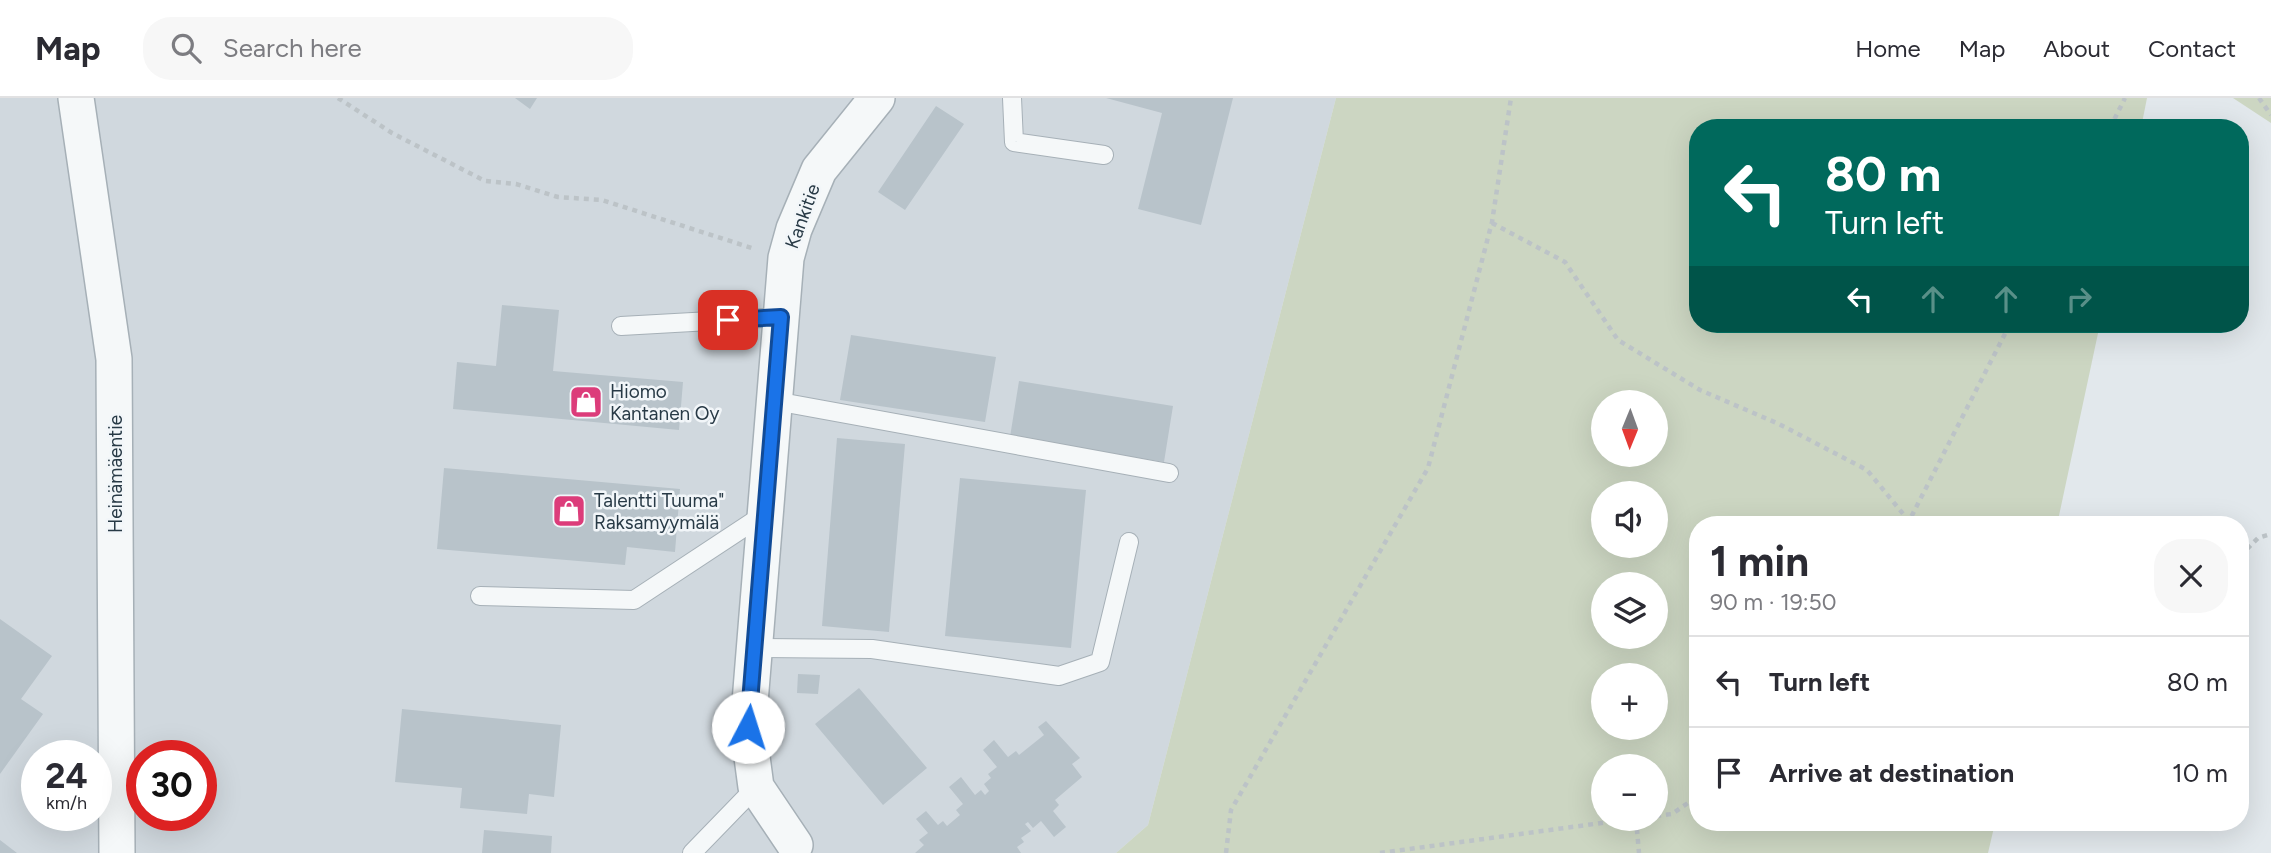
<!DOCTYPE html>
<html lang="en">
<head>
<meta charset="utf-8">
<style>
  body { margin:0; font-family:Figtree,sans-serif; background:#f7f7f7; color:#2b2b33; height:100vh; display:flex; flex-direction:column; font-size:26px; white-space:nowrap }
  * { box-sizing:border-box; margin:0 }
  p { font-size:23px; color:#7c7c81 }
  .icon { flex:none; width:38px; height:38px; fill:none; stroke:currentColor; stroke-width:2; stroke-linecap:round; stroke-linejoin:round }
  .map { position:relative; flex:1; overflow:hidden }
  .side { position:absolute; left:1689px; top:418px; width:560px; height:315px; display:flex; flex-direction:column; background:#fff; border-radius:28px; box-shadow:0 7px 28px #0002 }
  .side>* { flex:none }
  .banner { position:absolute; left:1689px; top:21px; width:560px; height:214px; border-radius:28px; box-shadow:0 7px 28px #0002; background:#00695c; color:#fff; overflow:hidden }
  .needle { width:46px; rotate:181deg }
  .tools { position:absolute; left:1591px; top:292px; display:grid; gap:14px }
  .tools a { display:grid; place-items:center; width:77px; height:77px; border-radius:50%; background:#fff; box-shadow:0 7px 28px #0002; font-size:35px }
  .speed { position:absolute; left:21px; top:642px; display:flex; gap:14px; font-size:35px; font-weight:700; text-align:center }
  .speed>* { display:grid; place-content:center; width:91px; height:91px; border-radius:50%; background:#fff; box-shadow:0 7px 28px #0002; line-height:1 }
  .speed small { font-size:18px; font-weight:400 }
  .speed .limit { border:10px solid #d22; background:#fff; color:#111 }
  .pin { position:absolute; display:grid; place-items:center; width:60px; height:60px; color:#fff; margin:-30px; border-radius:14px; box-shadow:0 4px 10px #0006 }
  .me { position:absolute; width:77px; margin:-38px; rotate:5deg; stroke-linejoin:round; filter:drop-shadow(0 0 5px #0008) }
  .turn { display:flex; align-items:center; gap:24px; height:147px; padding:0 21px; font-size:32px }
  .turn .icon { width:91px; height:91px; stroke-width:2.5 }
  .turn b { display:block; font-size:49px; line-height:60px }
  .lanes { display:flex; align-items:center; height:66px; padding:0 21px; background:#0003; justify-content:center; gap:35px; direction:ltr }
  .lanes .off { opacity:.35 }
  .round { display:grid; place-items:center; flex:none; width:74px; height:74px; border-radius:28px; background:#f7f7f7 }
  .summary { display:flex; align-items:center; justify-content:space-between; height:119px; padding:0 21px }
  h1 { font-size:42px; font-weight:700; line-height:52px }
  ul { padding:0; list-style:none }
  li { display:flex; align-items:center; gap:21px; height:91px; padding:0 21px; border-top:2px solid #e1e1e2 }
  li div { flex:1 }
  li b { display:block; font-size:26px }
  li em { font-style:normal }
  header { display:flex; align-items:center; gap:42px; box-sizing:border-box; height:98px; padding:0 35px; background:#fff; border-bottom:2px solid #e1e1e2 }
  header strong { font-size:33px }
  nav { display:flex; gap:38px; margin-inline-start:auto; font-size:24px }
  .search { width:490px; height:63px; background:#f7f7f7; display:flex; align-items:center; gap:18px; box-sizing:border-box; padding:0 24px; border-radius:28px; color:#7c7c81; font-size:26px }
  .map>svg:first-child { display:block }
</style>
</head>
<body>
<header>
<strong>Map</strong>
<div class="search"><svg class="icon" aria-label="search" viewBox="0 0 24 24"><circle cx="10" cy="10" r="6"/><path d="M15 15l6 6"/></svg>Search here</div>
<nav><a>Home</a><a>Map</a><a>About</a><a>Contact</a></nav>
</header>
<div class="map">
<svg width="2271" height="755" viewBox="0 0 2271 755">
  <rect width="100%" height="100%" fill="#e2e8ec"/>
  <path fill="#d0d8de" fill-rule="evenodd" d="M0 0H1336L1148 727 1116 755H0ZM37 658H96V718H37ZM142 658H201V718H142Z"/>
  <path fill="#ccd6c2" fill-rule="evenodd" d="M1336 0H2147L2141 30H1698V226H2100L2057 427H1698V724L1995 725 1988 755H1116L1148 727ZM1603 304H1656V357H1603ZM1603 396H1656V448H1603ZM1603 486H1656V539H1603ZM1603 578H1656V630H1603ZM1603 668H1656V721H1603Z
    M2233 0H2271V25Z"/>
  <path fill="#b8c3ca" d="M515 0H537L530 11Z
    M1106 0H1233L1201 127 1138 111 1162 15Z
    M936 8 964 26 905 112 878 94Z
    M502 207 559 212 553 273 683 284 679 332 453 311 457 264 496 268Z
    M851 237 996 259 985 324 840 302Z
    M1019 283 1173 308 1164 364 1010 339Z
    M837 340 905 346 889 534 822 528Z
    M444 370 680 391 675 454 627 449 625 467 437 451Z
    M960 380 1086 392 1071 550 945 538Z
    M0 521 52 558 21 601 43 616 0 676Z
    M798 576 820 577 818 596 797 595Z
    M859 590 927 670 883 707 815 626Z
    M402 611 561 627 554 699 529 696 527 716 460 710 462 690 395 684Z
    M1046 623 1080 660 1072 666 1082 679 1055 702 1059 707 1053 713 1066 729 1054 739 1041 723 1033 730 1028 724 1025 726 1031 733 1021 740 1024 744 1017 749 1021 755H915L924 747 919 742 928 735 916 721 926 713 938 727 943 723 947 728 960 717 956 712 963 706 949 689 961 679 975 697 981 692 985 697 989 693 984 686 991 680 988 676 997 669 983 652 994 642 1008 659 1016 653 1019 657 1044 637 1038 629Z
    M484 732 552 738 551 755H482Z
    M0 742 17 755H0Z"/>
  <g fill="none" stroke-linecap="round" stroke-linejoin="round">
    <defs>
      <path id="lane" d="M1012 0 1014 44 1104 57
        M621 228 781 219
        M775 303 1169 375
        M480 498 634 502 766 415
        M755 550 872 551 1059 578 1100 564 1129 444
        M692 755 756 689"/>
      <path id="street" d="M76 0 114 261 117 755
        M795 747 756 689 748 629 786 160 794 131 819 72 877 0"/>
    </defs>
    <use href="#lane" stroke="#a6b0b7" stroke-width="20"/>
    <use href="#street" stroke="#a6b0b7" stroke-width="38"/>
    <path stroke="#bcc3c7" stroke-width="4.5" stroke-dasharray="5 5" stroke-linecap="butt" d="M338 0 392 35 485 83 516 86 558 99 602 102 755 151
      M2259 0 2271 17
      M2110 30 2125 0
      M1492 125 1565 164 1618 242 1700 292 1779 326 1867 372 1909 423
      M1907 427 2010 226
      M2240 458 2258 440 2271 436
      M1656 718 1672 716 1698 698
      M1636 721 1639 755
      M1226 755 1231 712 1428 370 1492 124 1511 0
      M1380 755 1631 721"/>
    <use href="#lane" stroke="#f5f8f9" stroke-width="18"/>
    <use href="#street" stroke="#f5f8f9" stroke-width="35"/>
  </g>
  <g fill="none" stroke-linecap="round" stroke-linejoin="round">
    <defs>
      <path id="route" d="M728 222 781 219 748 629"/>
    </defs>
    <use href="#route" stroke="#114b97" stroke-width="18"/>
    <use href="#route" stroke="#1a73e8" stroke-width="12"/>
  </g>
  <defs>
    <symbol id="shop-square" viewBox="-11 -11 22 22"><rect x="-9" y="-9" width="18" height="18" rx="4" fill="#dc3c7a" stroke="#f2f6f9"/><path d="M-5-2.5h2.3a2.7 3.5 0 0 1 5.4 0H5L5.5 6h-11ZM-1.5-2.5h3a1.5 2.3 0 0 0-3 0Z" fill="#fff"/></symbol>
  </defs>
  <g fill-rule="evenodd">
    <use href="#shop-square" x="567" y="285" width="38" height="38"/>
    <use href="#shop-square" x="550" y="394" width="38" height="38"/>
  </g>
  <g text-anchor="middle" stroke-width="5" stroke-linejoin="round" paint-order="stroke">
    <g font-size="19" fill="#283a46" stroke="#f2f6f9">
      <text transform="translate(802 118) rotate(-70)" y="7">Kankitie</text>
      <text transform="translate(115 376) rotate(-90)" y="7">Heinämäentie</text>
    </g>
    <g font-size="19" fill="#283a46" stroke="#f2f6f9" text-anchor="start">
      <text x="610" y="300">Hiomo<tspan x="610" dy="22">Kantanen Oy</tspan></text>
      <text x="594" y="409">Talentti Tuuma"<tspan x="594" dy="22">Raksamyymälä</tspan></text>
    </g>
  </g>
</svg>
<div class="tools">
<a><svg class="needle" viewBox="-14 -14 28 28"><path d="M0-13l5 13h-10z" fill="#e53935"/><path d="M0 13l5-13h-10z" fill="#7c7c81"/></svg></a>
<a><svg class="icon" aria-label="sound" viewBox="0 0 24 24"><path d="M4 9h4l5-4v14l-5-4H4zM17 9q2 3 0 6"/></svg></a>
<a><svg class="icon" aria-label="layers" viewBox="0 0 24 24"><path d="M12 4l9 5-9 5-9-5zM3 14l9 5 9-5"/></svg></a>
<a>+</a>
<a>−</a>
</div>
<div class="speed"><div>24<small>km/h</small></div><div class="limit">30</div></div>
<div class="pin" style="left:728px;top:222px;background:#d93025"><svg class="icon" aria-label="arrive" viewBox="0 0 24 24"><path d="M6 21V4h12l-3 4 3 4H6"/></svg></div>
<svg class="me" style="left:748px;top:629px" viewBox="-20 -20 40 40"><circle r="19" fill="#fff"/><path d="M0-13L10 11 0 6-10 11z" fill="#1a73e8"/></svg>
<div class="banner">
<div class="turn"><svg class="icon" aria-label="left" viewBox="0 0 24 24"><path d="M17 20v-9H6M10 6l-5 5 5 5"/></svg><div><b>80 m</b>Turn left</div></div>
<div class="lanes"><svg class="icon" aria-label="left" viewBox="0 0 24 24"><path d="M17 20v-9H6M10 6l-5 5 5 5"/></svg><svg class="icon off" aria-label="ahead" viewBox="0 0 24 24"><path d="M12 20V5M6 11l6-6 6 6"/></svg><svg class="icon off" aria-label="ahead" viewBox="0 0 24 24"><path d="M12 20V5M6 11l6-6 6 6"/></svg><svg class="icon off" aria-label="right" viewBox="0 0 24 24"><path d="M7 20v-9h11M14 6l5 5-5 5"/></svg></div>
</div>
<section class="side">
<div class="summary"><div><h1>1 min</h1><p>90 m · 19:50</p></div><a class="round"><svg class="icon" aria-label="close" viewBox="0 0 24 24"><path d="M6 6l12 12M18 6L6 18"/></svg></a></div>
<ul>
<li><svg class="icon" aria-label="left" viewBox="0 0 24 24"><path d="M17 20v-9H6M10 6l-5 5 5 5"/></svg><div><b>Turn left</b></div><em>80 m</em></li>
<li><svg class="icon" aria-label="arrive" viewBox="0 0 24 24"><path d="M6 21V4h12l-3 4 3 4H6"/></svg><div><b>Arrive at destination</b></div><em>10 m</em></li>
</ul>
</section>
</div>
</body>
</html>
